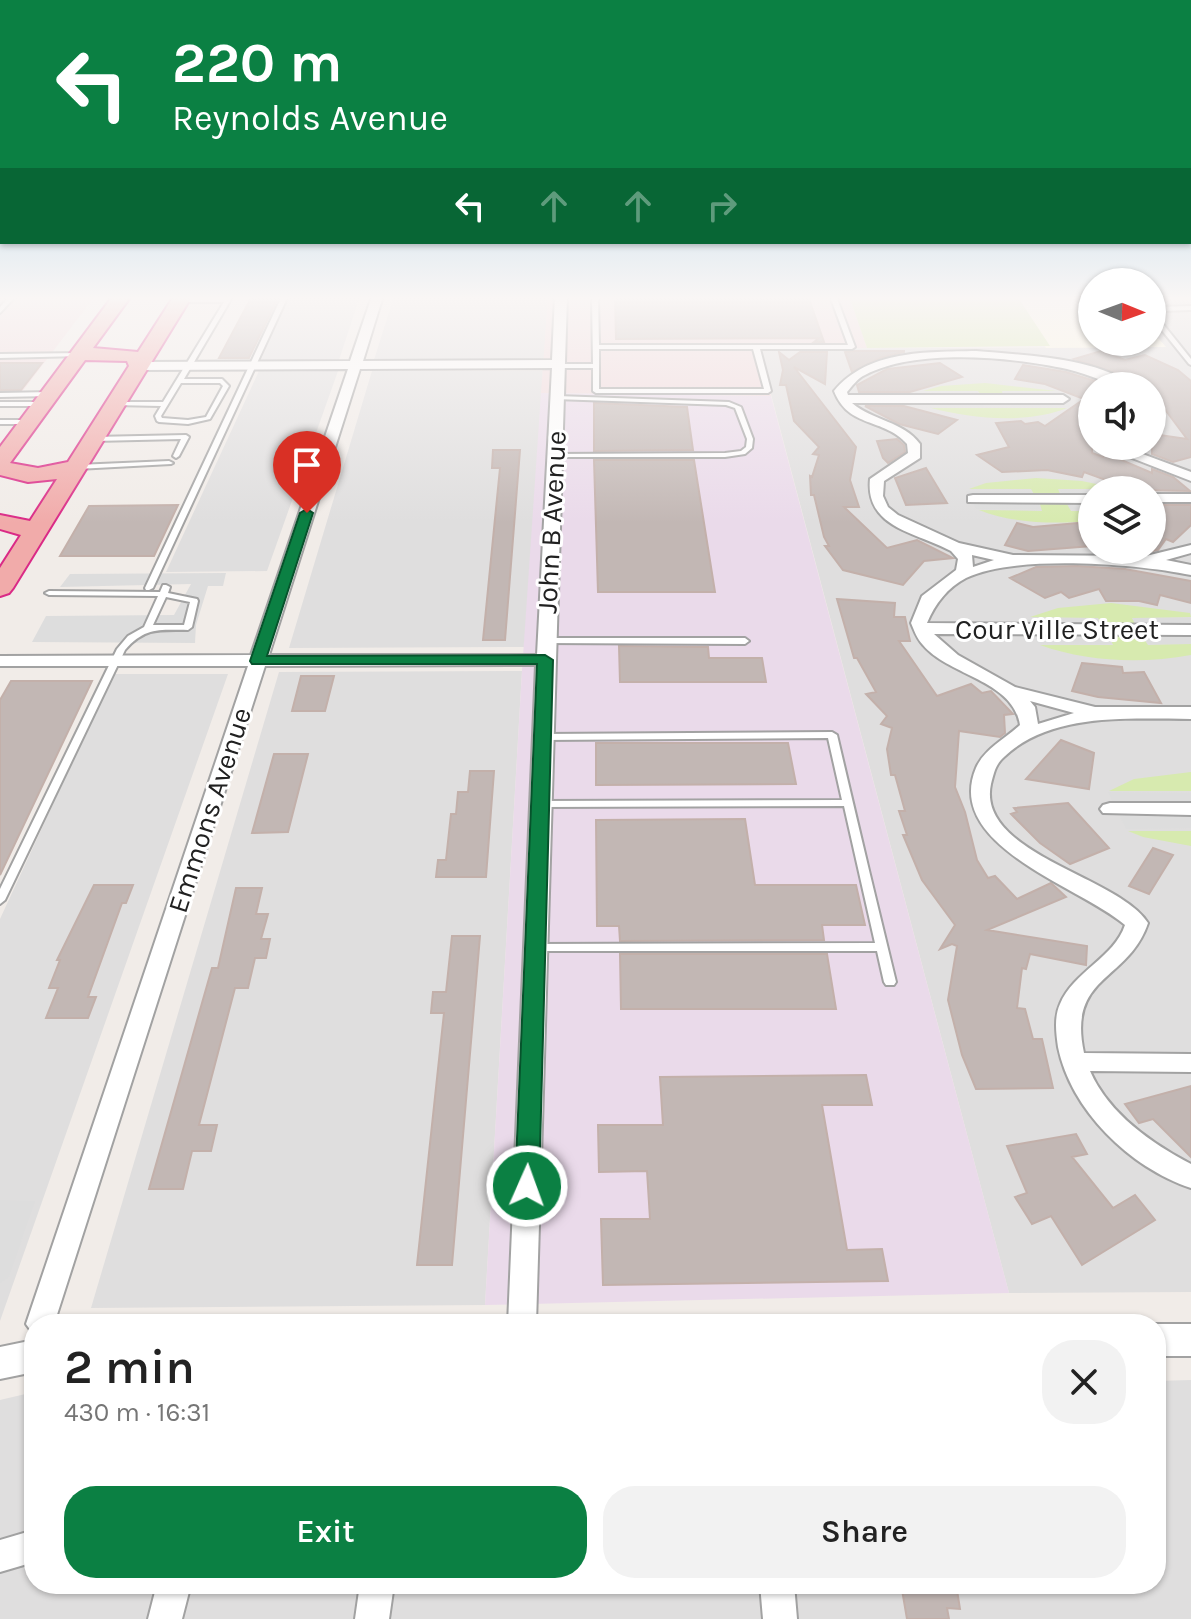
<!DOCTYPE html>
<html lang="en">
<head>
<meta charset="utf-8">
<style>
  body { margin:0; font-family:Karla,sans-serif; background:#f2f2f2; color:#222; height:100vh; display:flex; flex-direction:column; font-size:30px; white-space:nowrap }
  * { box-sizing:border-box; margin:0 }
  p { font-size:26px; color:#767676 }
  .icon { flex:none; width:44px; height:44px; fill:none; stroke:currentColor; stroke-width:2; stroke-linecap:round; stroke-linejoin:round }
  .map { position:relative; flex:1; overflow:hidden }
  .sheet { position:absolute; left:24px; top:1314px; width:1142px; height:280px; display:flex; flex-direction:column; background:#fff; border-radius:32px; box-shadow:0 2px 6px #0004 }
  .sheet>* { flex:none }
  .hud { position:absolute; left:0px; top:0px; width:1192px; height:244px; box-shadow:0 2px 6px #0004; background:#0b8043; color:#fff; overflow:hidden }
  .needle { width:52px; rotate:91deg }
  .tools { position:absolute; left:1078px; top:268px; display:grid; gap:16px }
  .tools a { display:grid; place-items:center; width:88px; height:88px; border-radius:50%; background:#fff; box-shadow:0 2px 6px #0004; font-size:40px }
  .pin { position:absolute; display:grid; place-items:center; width:68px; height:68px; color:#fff; margin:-82px -34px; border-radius:50% 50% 50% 0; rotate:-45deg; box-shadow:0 0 8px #0007 }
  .pin .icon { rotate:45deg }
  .me { position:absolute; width:88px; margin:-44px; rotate:2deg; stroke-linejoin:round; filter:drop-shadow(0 0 6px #0008) }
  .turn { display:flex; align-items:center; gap:28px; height:168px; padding:0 40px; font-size:36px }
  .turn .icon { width:104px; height:104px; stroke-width:2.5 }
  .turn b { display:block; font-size:56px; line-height:68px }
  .lanes { display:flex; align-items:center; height:76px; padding:0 40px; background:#0003; justify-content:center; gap:40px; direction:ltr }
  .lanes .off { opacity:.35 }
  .round { display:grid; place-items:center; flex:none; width:84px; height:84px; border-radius:32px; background:#f2f2f2 }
  .head { display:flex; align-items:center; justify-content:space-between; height:136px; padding:0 40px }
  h1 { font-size:48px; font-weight:600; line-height:60px }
  .cta { display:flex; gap:16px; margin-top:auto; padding:16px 40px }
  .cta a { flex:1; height:92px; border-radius:32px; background:#0b8043; color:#fff; font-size:32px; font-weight:600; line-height:92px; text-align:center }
  .cta a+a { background:#f2f2f2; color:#222 }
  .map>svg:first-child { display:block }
</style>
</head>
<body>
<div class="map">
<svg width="1191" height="1619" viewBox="0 0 1191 1619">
  <rect width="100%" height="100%" fill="#f1ece8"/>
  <path fill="#dfdede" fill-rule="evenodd" d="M289 296H360L339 360H261Z
    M394 296H548L544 360H374Z
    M1152 301H1191V1292L1009 1293 759 349 1164 347 1152 331ZM1092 386H1152V446H1092ZM1092 490H1152V550H1092Z
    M259 371H338L267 571 166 572Z
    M372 371H543L525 647 289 648Z
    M522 671 485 1305 91 1308 279 672Z
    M113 674H228L0 1321V919Z
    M1191 1380V1619H0V1400L34 1392V1584H1156V1381Z"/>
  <path fill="#f1d8db" d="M0 296H95L22 392H0Z
    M548 296H849L867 348 759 349 771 396 541 393Z"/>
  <path fill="#eadaea" d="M541 393 771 396 1009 1293 485 1305 522 671Z"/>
  <path fill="#fffae3" d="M1012 296H1092V342H1152V331L1166 347 1046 348Z"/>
  <path fill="#d7eaaf" d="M849 296H1017L1050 346 867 348Z
    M985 383 1057 391H1002L1003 396 981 395 978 391H923L941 386Z
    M931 408H1067C1027 424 972 419 931 408Z
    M1036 478 1082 481 1120 489H1058L1061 496H1035L1031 489H969L986 483Z
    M1040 504H1067L1071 511H1092V521C1055 524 1014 524 979 510L1042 511Z
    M1111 603 1190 613 1191 617 1132 618 1136 626H1103L1098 618 1030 617 1058 608Z
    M1109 636H1142L1148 645 1191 644V655C1142 664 1087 662 1040 645H1113Z
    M1191 772V791H1109L1134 779Z
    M1128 831H1191V846L1143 837Z"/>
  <path fill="#ddd" d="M978 392 980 396H1006L1004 392H1061L1070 407H1012L1010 402 982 403 984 407 930 408 925 393Z
    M1060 490H1092V509H1071L1067 504 1039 503 1040 509H976L966 491H1030L1033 496 1063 495Z
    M226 573 223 586H208L196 625 195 643 32 642 46 616 174 615 191 584 60 587 70 574Z
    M1097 618 1102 627 1137 626 1133 618H1191V644H1149L1143 635 1109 636 1112 644 1037 643 1028 619Z
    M1108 792 1191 793V828L1126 829Z
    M0 1200 35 1201 9 1277 0 1283Z"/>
  <path fill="#c2b7b4" stroke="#c3b0aa" stroke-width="2" d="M808 296 824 342H814L819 338 616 339 615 297Z
    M251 298H278L249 358H219Z
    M854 351H904V352L880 358 852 372 845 352Z
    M1101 351 1125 360 1145 355 1178 370 1191 381V457L1173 462 1152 454V434L1187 439 1152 392V386H1135L1119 374 1074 359Z
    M779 352 789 360 800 352H827L825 384 794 367 856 447 850 480 859 507H844L887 548 917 540 953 558 924 561 903 585 843 570 825 546H829L824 537 814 495H811L810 476 812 477 819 455 813 454 819 447 794 421 786 385H780L783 370Z
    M0 363H42L21 390H0Z
    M940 363 962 377 910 392H859L857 385 887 369Z
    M1023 365 1066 372 1111 386H1092V453L1103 457 1105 453 1152 473V469L1173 477 1190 491 1142 490 1126 477 1114 483 1084 472 1082 477 1047 470 1002 472 977 455 1009 447 996 423 1021 421 1025 424 1038 422 1045 426 1084 399 1045 384 1015 379Z
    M594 403 687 407 693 450 594 451Z
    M865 406H904L957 420 938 434 899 424Z
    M897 439 904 445 905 452 888 463 883 458 877 441Z
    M493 450H520L505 640H483L500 468H492Z
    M594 460H694L715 592H598Z
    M926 468 947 503 906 505 895 478Z
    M178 505 154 556H60L89 506Z
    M1152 505H1191V525L1173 542 1166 539 1158 550 1152 551Z
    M1017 523 1033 527 1078 523 1092 537V546L1028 551 1005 545Z
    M1077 566 1125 569 1191 581V603L1160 595 1157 605 1139 601H1106L1099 589 1069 598 1061 592 1045 598 1010 578 1036 567Z
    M837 599 895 603 894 617H905L910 641H899L937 696 971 684 982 693 991 691 1013 714 1004 715 1005 733 1000 737 959 731 955 787 965 812 977 860 988 878 995 876 1017 899 1051 883 1066 897 987 930 1087 946 1086 965 1030 954 1026 969 1022 968 1017 1008 1025 1009 1033 1039H1042L1053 1088 976 1089 962 1055 948 1000 957 946 952 944 940 949 955 925 922 880 903 835H907L899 811H905L895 775H891L887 749 892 728 881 724 887 716 866 694 876 692 857 658H854Z
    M619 646 708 647 709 658H762L766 682H620Z
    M1082 663 1122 667 1123 673 1144 672 1161 703 1098 697 1072 691Z
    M301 676H334L325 711H292Z
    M11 681H92L0 875V700Z
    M1061 740 1094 753 1089 789 1026 779Z
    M596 743H788L796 784 596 785Z
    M274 754H308L288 832 252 833Z
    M470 771H494L486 877H436L438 860H446L451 814H456L458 792H468Z
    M1068 803 1109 848 1070 864 1040 843 1011 814 1017 812 1014 808Z
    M745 819 755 885H856L865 925H822L824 940 620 941 619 926H597L596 820Z
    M1153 848 1173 855 1149 894 1129 886Z
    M94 885H133L126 903H122L88 997H96L88 1018H46L58 988H49L60 960H57Z
    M236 888H262L256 914H268L261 939H270L266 958H255L248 988H235L199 1125H217L211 1151H192L183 1189H149L212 968H218Z
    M452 936H480L452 1265H417L444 1013H431L433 992H446Z
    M620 954H827L836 1009H621Z
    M866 1075 872 1105H822L847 1250 882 1249 888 1281 603 1285 601 1219H650L647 1171 599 1172 598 1125H663L660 1077Z
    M1191 1086V1157L1153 1119 1139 1123 1125 1104Z
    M1076 1134 1087 1154 1072 1157 1113 1208 1135 1195 1155 1220 1082 1265 1051 1216 1032 1224 1015 1197 1027 1193 1007 1146Z
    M901 1584H956L960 1609 947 1608 949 1619H907Z"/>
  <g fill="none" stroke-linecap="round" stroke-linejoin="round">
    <defs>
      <path id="service" d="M10 296H16L0 313V307Z
        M227 296H233L184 379H222L229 386 210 419 188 424 159 422 157 421 155 416 161 406 113 405 112 404 115 402H163L224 302H181L178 300 181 298H226ZM181 383H220L223 386 206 417 188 420 162 418 161 416Z
        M282 296H288L153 588 149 590H146L145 588Z
        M592 296H598L599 345H848L830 296H836L855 347 852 349H760L771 391 768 393H596L593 391V368H558L555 366 558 364H593ZM599 349H753L764 389H599Z
        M1191 306V310L1161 311 1155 314 1191 359V365L1189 364 1152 318V312L1160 307Z
        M82 353V355L80 356 0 358V354Z
        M0 393 50 392 53 394 50 396 0 397Z
        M557 396 729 402 741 407 753 439 752 448 745 454 725 457H552L551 456 554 454 725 453 741 451 746 447 747 439 735 408 726 405 555 399 554 398Z
        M0 402H43L46 404 43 406H0Z
        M0 420H30L33 422 30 424H0Z
        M186 435 189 437 179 456 176 458 173 456 181 439 94 441 91 439 94 437Z
        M169 461 173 463 171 464 77 469 73 467 77 465Z
        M163 585H166L170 587 168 593 197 599 198 601 192 627 188 630C160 630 145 627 125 650L5 900 0 904V889L117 649 128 636 144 627 158 596 49 595 45 593 49 591 160 592ZM166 597 190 602 184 625H153Z
        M546 638H745L749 641 745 644 543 643 542 641Z
        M832 732 837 735C856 817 876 900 896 982L894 985H886L884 982 877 951H531L529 948 531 945 535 944 875 943 844 806 540 807 535 804 540 801 842 800 828 738 543 740 538 737 543 734Z"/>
      <path id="minor" d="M372 296H383L363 361 552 360 555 296H567L536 1324H508L536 665 265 666 54 1324H34V1335L26 1324 248 666H0V656L251 655 348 369 139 370 133 366 139 362 350 361ZM552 368 537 655H269L360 369Z
        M976 351C1019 355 1099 357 1132 386 1110 386 1089 374 1067 369 1011 357 917 348 865 375 858 378 852 386 847 392L848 395H1063L1069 399 1063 403H852C873 421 903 421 920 444V458L884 481 883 496 888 507 898 515 959 543 1013 555 1146 556 1191 545V553L1166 560 1191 565V575C1136 564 1017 554 966 578 947 588 935 604 927 623L1191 625V635L934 634 958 655 1015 687 1095 707H1191V719C1130 719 1051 712 1004 757 995 765 994 773 991 784 976 854 1119 876 1148 923 1128 982 1067 975 1084 1053L1191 1054V1072L1090 1071C1109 1114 1151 1143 1191 1164V1188C1129 1167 1071 1110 1058 1047 1056 1033 1054 1017 1060 1004 1074 971 1114 958 1125 925 1081 887 943 846 976 768 984 749 1005 739 1020 725 1013 680 949 676 923 645 917 639 914 630 911 623L922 596 956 570 958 559 951 551C916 532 865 528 870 479L908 453 907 444C883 417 849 429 834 391 868 350 926 352 976 351ZM972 555 994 560 973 567ZM1030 701 1074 713 1038 724 1035 707Z
        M1101 446H1121L1191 472V481Z
        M1152 494H1191V502H1152Z
        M973 495H1092V503L968 502V496Z
        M1110 803H1191V815L1103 813 1100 809 1103 805Z
        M34 1530V1562L0 1572V1540Z
        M157 1584H191L182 1619H148Z
        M360 1584H394L389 1619H355Z
        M760 1584H794L797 1619H763Z"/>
      <path id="tertiary" d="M1156 1324H1191V1356H1156Z
        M34 1340V1372L0 1379V1347Z"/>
      <path id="trunk" d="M113 296H131L93 348 138 352 174 296H192L13 588 9 593 0 596V568L21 535 0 529V515L30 521 57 479 28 482 0 475V447ZM85 360 127 361 129 366 68 462 38 468 10 463Z"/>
    </defs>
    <use href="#service" stroke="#a2a2a2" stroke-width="4"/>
    <use href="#minor" stroke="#a2a2a2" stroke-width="4"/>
    <use href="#tertiary" stroke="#a2a2a2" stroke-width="4"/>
    <use href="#trunk" stroke="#da2a86" stroke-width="4"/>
    <use href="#service" fill="#fff" fill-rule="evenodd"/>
    <use href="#minor" fill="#fff" fill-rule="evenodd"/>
    <use href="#tertiary" fill="#fff" fill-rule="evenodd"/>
    <use href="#trunk" fill="#f1abaa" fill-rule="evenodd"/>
  </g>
  <linearGradient id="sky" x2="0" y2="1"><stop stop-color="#8fc4e4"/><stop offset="0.57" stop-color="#f9f6f5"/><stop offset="1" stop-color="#f9f6f5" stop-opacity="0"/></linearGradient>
  <rect width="1191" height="523" fill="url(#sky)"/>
  <path fill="#0b8043" stroke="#07532c" stroke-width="2" d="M307 509 313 513 267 656 545 655 553 660 539 1186 536 1193 527 1196 518 1193 515 1186 537 664H252L250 661 300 513Z"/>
  <g text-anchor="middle" stroke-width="6" stroke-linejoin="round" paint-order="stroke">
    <g font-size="28" fill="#212121" stroke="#fff">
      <text transform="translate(551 522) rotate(-87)" y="10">John B Avenue</text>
      <text x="1057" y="639">Cour Ville Street</text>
      <text transform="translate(209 810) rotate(-72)" y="10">Emmons Avenue</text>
    </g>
  </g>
</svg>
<div class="tools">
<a><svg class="needle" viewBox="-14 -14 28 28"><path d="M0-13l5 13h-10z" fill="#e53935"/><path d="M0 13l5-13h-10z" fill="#767676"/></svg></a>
<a><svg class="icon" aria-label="sound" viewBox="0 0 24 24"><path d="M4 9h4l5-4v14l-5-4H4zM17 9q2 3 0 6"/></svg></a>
<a><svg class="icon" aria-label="layers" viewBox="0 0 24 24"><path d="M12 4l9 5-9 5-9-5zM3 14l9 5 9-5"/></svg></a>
</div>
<div class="pin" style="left:307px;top:513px;background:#d93025"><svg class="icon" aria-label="arrive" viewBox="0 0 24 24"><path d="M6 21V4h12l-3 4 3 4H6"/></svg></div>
<svg class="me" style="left:527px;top:1186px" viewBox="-20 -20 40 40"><circle r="17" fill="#0b8043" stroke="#fff" stroke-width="3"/><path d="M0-11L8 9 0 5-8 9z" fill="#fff"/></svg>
<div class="hud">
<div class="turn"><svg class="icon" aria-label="left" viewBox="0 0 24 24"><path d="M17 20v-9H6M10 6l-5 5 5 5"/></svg><div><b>220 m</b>Reynolds Avenue</div></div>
<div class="lanes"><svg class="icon" aria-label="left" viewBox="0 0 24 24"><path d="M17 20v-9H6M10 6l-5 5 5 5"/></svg><svg class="icon off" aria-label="ahead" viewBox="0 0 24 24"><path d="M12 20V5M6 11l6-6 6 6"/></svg><svg class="icon off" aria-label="ahead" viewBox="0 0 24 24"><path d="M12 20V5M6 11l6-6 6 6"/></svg><svg class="icon off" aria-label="right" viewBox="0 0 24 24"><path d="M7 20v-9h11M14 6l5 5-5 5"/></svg></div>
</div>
<section class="sheet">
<div class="head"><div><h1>2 min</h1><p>430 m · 16:31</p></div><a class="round"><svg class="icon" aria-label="close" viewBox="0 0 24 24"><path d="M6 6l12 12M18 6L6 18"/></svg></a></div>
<div class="cta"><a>Exit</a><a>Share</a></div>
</section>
</div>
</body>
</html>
